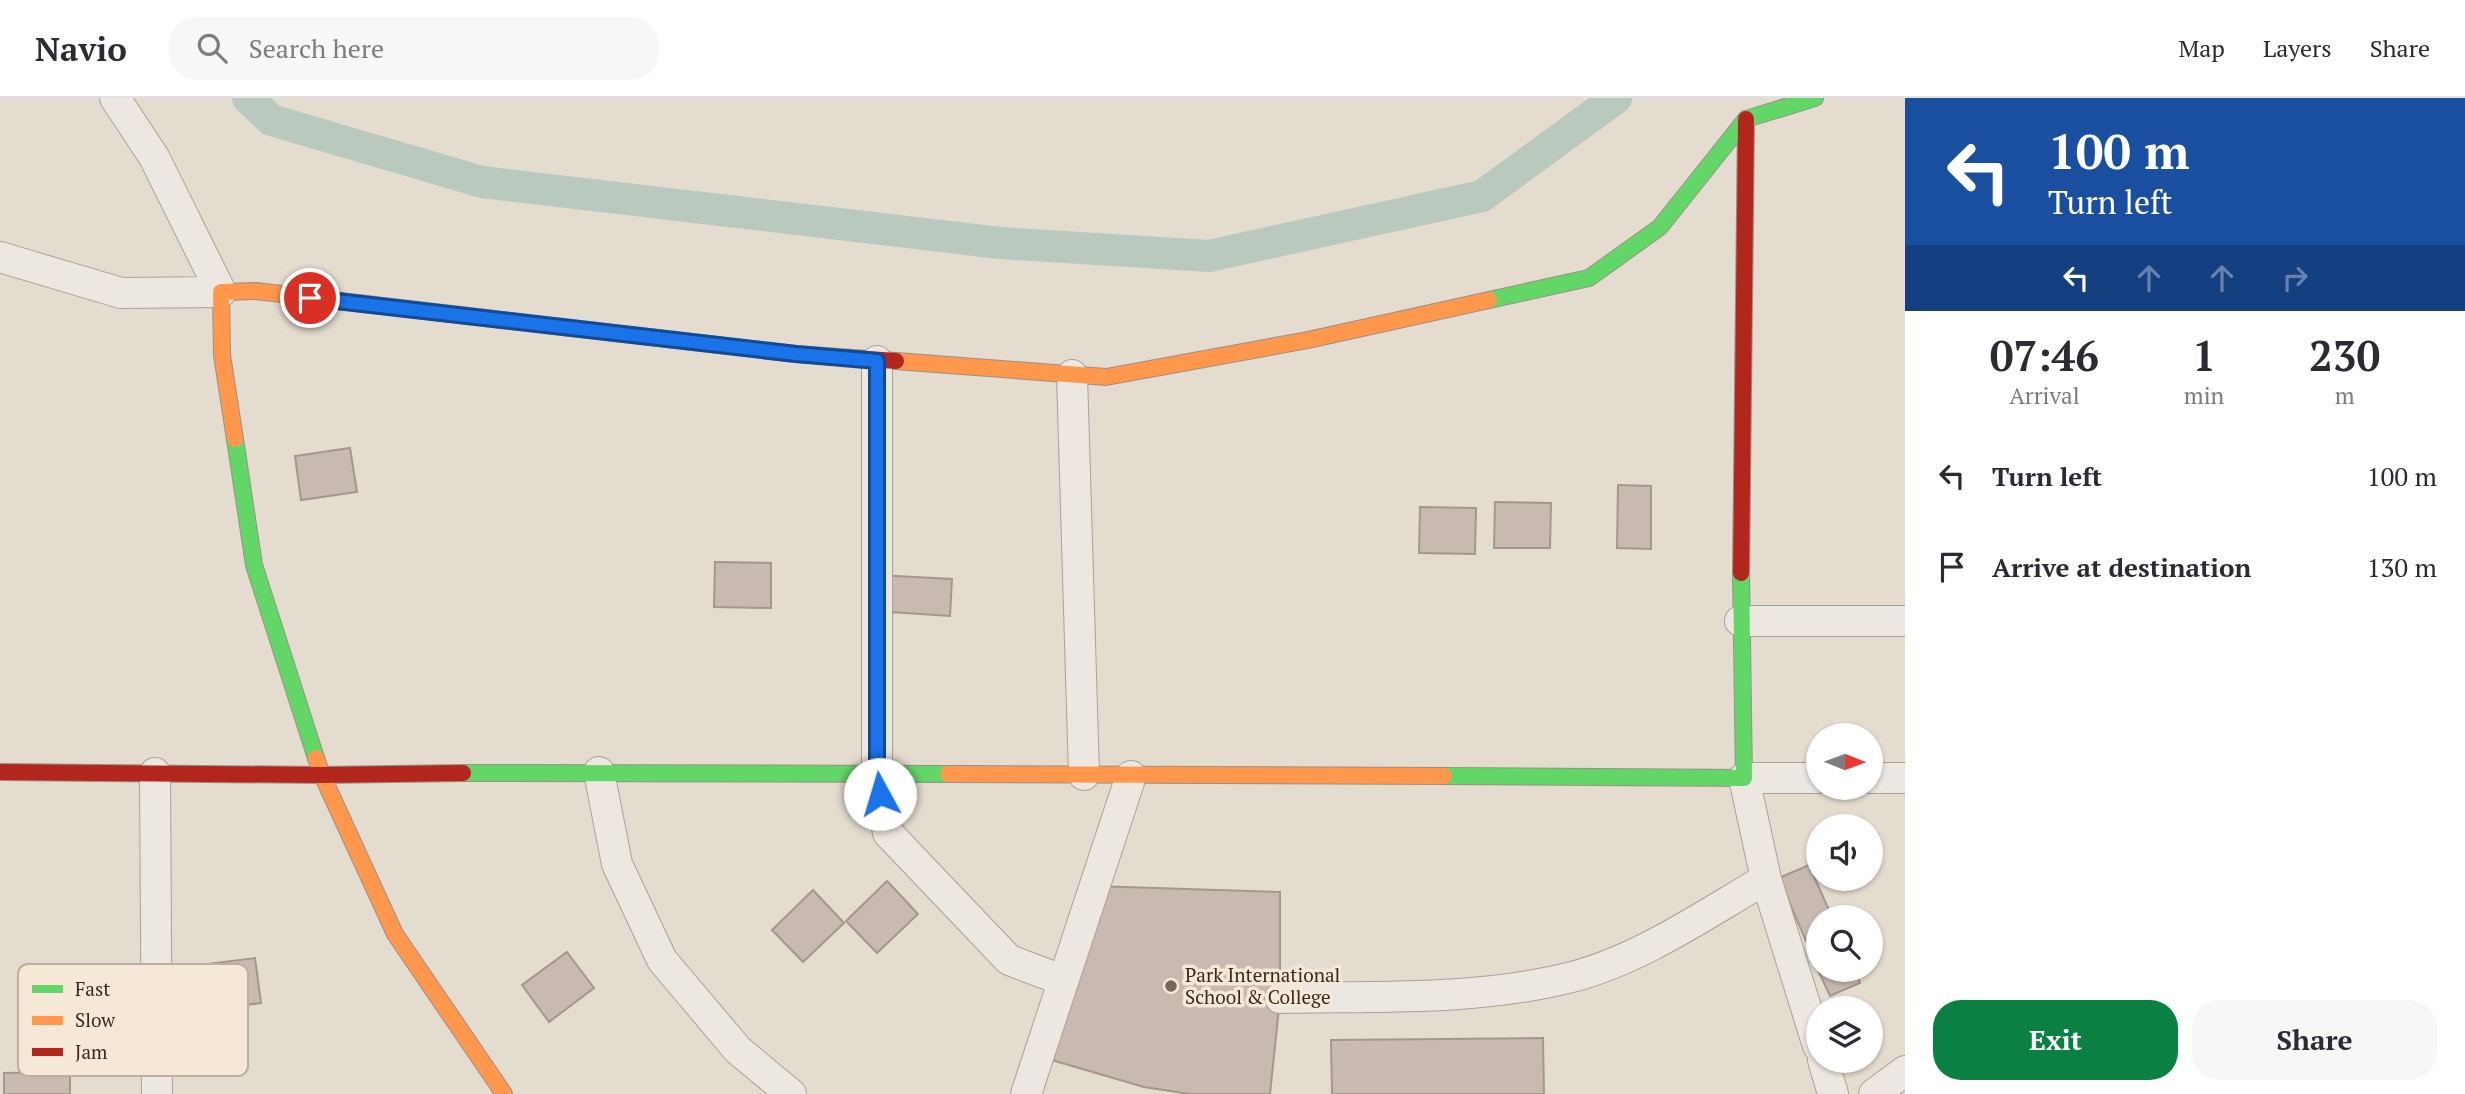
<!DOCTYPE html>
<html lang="en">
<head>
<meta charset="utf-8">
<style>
  body { margin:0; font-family:"PT Serif",serif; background:#f7f7f7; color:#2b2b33; height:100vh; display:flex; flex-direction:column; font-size:26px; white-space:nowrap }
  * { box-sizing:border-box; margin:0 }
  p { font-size:23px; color:#7c7c81 }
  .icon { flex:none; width:38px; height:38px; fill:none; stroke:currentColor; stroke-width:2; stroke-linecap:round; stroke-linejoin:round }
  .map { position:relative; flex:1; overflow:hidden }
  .side { display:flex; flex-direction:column; background:#fff; width:560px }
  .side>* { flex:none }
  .guide { background:#1a4fa0; color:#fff; overflow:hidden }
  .needle { width:46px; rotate:91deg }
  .tools { position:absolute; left:1806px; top:625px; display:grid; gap:14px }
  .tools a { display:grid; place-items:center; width:77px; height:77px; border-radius:50%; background:#fff; box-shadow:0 2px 5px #0004; font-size:35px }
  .pin { position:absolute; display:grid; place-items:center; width:60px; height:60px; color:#fff; margin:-30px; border:4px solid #fff; border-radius:50%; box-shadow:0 2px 7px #0007 }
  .me { position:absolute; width:77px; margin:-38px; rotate:354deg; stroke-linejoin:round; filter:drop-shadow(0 0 5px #0008) }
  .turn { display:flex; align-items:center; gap:24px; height:147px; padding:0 28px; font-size:32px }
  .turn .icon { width:91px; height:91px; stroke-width:2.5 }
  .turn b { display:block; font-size:49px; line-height:60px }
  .lanes { display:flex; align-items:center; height:66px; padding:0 28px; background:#0003; justify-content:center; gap:35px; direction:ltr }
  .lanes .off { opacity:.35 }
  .eta { display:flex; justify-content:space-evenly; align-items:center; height:119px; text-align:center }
  .eta b { font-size:42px; font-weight:600; line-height:49px }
  .button { display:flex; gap:14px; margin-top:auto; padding:14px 28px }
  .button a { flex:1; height:80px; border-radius:28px; background:#0b8043; color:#fff; font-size:28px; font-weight:600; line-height:80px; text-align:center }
  .button a+a { background:#f7f7f7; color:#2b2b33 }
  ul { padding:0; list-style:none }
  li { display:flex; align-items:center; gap:21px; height:91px; padding:0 28px }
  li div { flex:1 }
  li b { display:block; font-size:26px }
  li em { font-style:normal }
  header { display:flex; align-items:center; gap:42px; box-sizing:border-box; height:98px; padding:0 35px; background:#fff; border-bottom:2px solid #e1e1e2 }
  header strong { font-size:33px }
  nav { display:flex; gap:38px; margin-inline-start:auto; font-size:24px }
  .search { width:490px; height:63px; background:#f7f7f7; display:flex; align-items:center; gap:18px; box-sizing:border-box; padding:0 24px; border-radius:28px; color:#7c7c81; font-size:26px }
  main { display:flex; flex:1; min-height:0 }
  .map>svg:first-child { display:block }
</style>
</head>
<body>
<header>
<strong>Navio</strong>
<div class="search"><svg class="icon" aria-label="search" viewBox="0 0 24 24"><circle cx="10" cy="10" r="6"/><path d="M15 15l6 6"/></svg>Search here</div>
<nav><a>Map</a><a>Layers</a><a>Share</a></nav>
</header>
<main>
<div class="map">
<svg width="1905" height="996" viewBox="0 0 1905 996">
  <rect width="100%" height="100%" fill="#e4dccf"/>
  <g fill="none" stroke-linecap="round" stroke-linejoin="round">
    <path stroke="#bac9be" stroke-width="32" d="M248 0 271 22 482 84 1000 145 1209 158 1482 98 1616 0"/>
  </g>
  <path fill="#c8bab0" stroke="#a4978e" stroke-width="2" d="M350 350 357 394 301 402 295 358Z
    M1618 387 1651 388V451L1617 450Z
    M1495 404 1551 405 1550 450H1494Z
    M1420 409 1476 410 1475 456 1419 455Z
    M715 464 771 465V510L714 509Z
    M877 477 952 481 950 518 875 513Z
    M1809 767 1832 819H1818V871L1779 780Z
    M887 783 918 816 877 855 846 823Z
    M1093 788 1280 794V900L1270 996H1190L1144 989 1038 958Z
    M813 792 844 825 803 864 772 832Z
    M567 854 594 890 549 924 522 887Z
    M255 860 261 905 205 912 199 867Z
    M1818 872H1855L1860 885 1830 898Z
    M1871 914 1881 941 1871 945Z
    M1543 940 1544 996H1332L1331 942Z
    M70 974V996H4V975Z"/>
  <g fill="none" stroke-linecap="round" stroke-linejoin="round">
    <defs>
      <path id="street" d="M0 159 121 195 221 194 154 59 115 0
        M877 263V676L888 735 1009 862 1062 882
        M1072 277 1084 677
        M1740 523H1905
        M599 674 617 766 662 862 738 952 791 996
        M155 675 157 996
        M1818 680H1744L1766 781 1818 948
        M1871 680H1905
        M1280 900C1377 898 1477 903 1572 879 1641 861 1704 817 1766 781
        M1823 962 1833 996
        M1026 996 1131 678
        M1874 996 1905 973"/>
      <path id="fast" d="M1489 202 1589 180 1660 129 1746 21 1815 0
        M235 341 254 467 316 660
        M463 675 948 676
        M1444 678 1744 680 1741 475"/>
      <path id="slow" d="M896 263 1106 279 1308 242 1489 202
        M235 341 222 257 221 194 256 193 434 214
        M316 660 322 677 395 836 504 996
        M948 676 1444 678"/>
      <path id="jam" d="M434 214 796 256 896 263
        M1741 475 1746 21
        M0 674 322 677 463 675"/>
    </defs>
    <use href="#street" stroke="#aaa197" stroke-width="32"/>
    <use href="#fast" stroke="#999188" stroke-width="18"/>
    <use href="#slow" stroke="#999188" stroke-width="18"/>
    <use href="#jam" stroke="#999188" stroke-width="18"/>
    <use href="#street" stroke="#ece7e0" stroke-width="30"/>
    <use href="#fast" stroke="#63d668" stroke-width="16"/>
    <use href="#slow" stroke="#ff974d" stroke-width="16"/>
    <use href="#jam" stroke="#b3261e" stroke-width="16"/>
  </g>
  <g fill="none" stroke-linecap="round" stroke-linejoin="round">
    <defs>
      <path id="route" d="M310 200 796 256 877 263V676L880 696"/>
    </defs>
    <use href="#route" stroke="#114b97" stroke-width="18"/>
    <use href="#route" stroke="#1a73e8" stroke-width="12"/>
  </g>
  <circle fill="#75685d" stroke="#f5e8d6" stroke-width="2.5" cx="1171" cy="888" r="7"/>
  <g text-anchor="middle" stroke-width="7" stroke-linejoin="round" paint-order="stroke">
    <g font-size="19" fill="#392920" stroke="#f5e8d6" text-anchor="start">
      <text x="1185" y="884">Park International<tspan x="1185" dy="22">School &amp; College</tspan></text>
    </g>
  </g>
  <rect x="18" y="866" width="230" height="112" rx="10" fill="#f5e8d6" stroke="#bdaf9f" stroke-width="2"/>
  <rect x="32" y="887" width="31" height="8" fill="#63d668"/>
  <rect x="32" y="918" width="31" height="9" fill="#ff974d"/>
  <rect x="32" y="950" width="31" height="8" fill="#b3261e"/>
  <g font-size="19" fill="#392920">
    <text x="75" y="898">Fast</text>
    <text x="75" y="929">Slow</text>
    <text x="75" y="961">Jam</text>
  </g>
</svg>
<div class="tools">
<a><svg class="needle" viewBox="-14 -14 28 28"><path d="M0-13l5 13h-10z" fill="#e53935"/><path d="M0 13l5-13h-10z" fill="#7c7c81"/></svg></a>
<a><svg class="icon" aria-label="sound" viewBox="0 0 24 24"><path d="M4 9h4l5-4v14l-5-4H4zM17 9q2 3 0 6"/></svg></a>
<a><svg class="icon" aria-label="search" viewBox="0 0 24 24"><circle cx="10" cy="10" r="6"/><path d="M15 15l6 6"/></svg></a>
<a><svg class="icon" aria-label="layers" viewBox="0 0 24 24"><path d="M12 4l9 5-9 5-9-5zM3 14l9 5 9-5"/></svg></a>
</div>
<div class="pin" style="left:310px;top:200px;background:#d93025"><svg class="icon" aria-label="arrive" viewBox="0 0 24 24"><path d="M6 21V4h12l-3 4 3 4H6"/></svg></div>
<svg class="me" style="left:880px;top:696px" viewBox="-20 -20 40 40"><circle r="19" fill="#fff"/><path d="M0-13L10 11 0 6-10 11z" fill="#1a73e8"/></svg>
</div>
<section class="side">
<div class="guide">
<div class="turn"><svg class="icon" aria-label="left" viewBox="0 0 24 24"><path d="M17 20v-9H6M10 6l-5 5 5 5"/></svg><div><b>100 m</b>Turn left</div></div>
<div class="lanes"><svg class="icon" aria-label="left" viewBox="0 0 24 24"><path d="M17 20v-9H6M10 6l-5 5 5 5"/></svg><svg class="icon off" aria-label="ahead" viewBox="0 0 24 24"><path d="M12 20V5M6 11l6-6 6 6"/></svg><svg class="icon off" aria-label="ahead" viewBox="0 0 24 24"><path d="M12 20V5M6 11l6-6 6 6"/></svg><svg class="icon off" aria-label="right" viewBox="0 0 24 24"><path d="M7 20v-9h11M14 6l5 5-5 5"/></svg></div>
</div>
<div class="eta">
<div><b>07:46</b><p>Arrival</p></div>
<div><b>1</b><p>min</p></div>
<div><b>230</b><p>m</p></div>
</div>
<ul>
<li><svg class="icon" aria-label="left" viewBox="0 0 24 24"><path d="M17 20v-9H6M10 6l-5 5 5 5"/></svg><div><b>Turn left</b></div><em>100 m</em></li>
<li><svg class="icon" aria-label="arrive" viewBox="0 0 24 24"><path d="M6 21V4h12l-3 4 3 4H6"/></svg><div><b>Arrive at destination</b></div><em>130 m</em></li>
</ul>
<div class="button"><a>Exit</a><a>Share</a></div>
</section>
</main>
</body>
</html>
